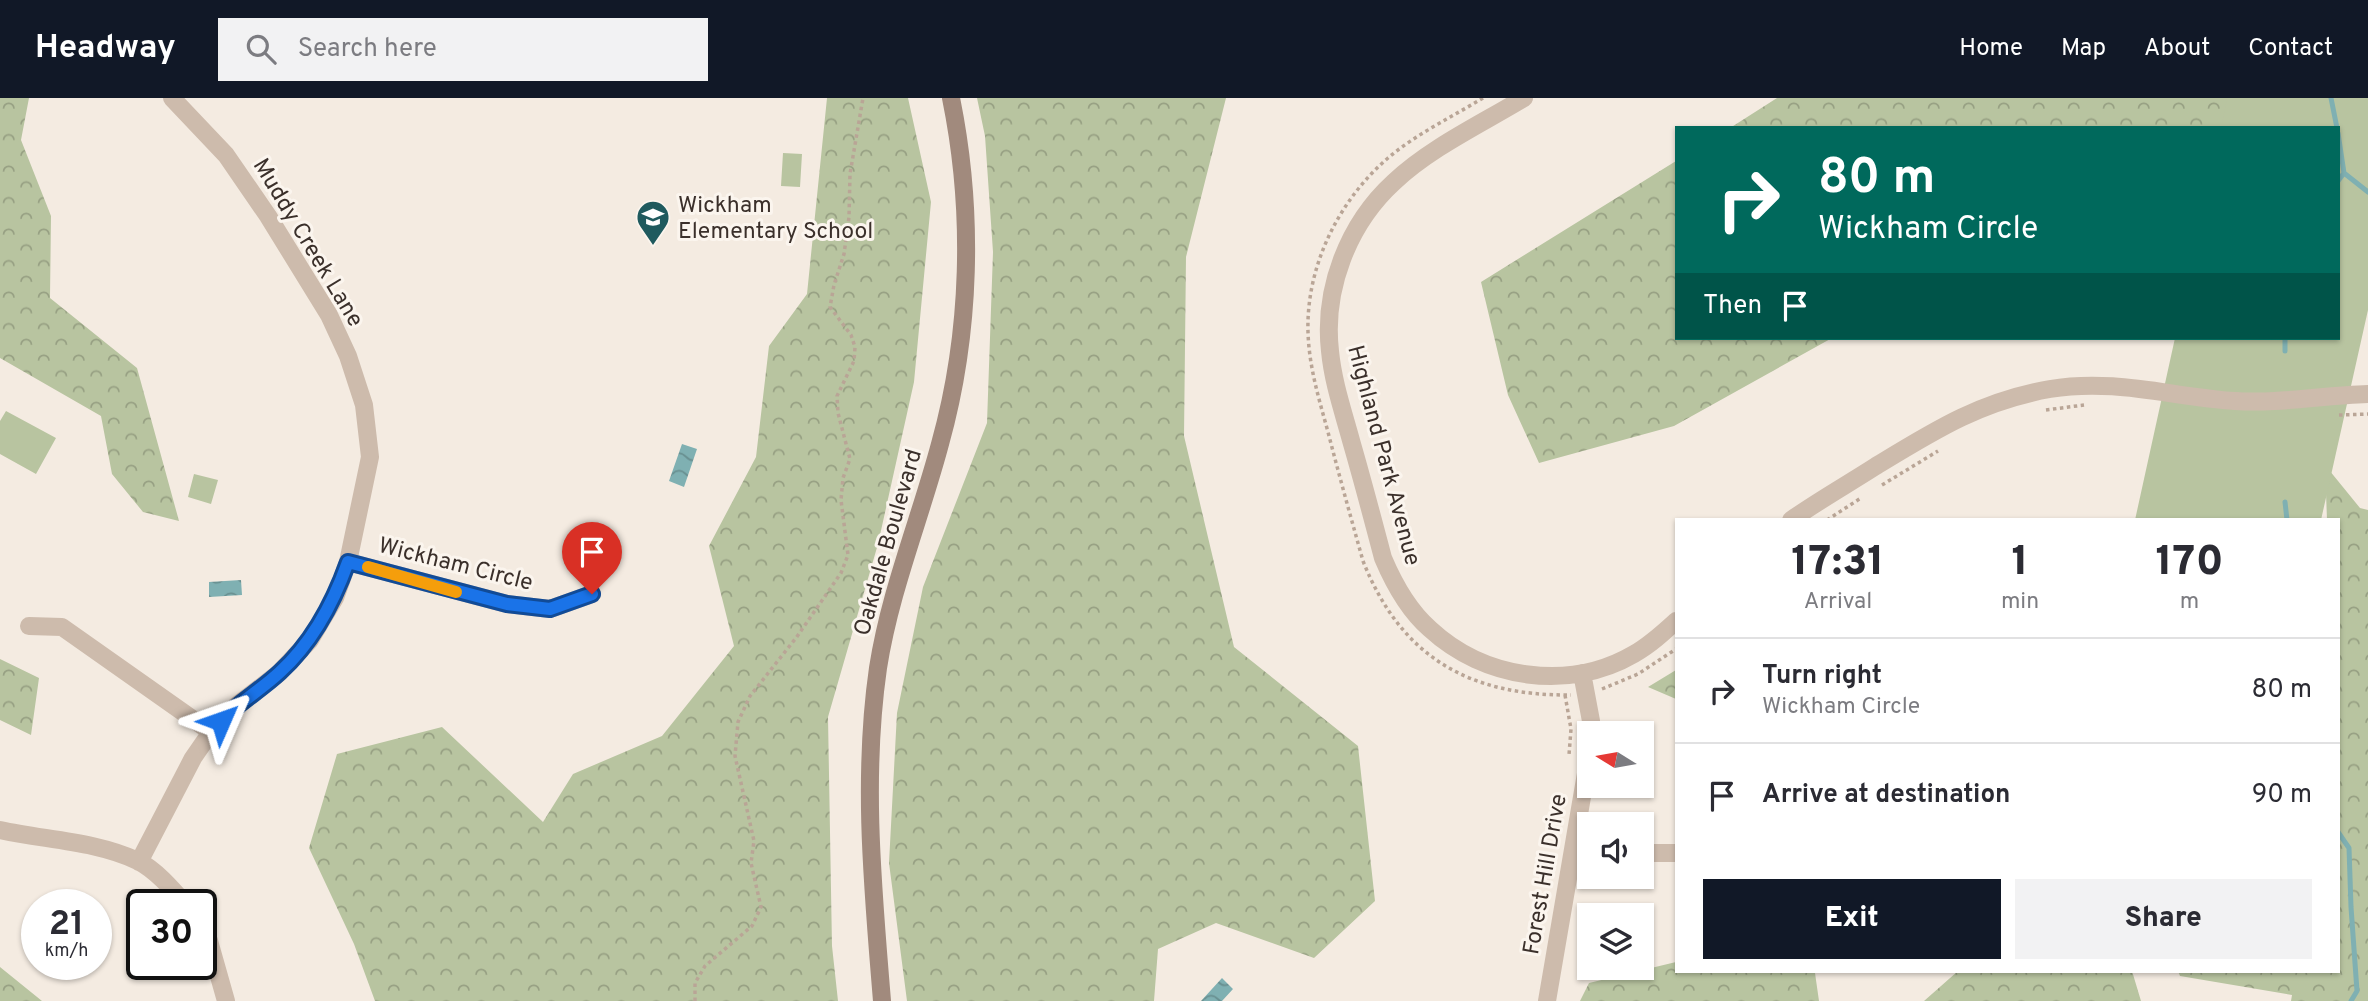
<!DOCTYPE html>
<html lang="en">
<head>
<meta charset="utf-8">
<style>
  body { margin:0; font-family:Overpass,sans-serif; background:#f2f2f3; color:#2b2b33; height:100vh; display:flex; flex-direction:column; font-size:26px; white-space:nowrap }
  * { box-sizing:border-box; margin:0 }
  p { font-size:23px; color:#7c7c81 }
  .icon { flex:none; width:38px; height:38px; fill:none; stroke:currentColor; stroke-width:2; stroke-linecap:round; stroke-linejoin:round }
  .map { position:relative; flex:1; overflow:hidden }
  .panel { position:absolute; left:1675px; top:420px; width:665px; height:455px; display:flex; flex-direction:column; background:#fff; border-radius:0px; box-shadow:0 2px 5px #0004 }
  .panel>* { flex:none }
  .banner { position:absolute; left:1675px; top:28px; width:665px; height:214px; border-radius:0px; box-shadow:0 2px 5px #0004; background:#00695c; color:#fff; overflow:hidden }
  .needle { width:46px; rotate:281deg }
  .buttons { position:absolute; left:1577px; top:623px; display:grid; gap:14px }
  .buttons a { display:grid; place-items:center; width:77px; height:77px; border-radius:0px; background:#fff; box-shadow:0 2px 5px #0004; font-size:35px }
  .speed { position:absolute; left:21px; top:791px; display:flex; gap:14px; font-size:35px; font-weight:700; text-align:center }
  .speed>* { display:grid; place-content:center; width:91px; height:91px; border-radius:50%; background:#fff; box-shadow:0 2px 5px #0004; line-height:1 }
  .speed small { font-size:18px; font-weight:400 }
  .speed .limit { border:4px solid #111; border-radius:10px; background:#fff; color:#111 }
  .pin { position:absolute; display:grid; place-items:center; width:60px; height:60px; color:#fff; margin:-72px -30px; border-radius:50% 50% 50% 0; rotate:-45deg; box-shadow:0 0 7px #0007 }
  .pin .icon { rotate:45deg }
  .me { position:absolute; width:77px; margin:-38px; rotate:47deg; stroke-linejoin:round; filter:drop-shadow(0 0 5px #0008) }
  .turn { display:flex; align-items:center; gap:24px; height:147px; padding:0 28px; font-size:32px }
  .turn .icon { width:91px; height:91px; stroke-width:2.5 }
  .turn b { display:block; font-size:49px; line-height:60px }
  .then { display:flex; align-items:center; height:66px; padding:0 28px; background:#0003; gap:14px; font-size:26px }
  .eta { display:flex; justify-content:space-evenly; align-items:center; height:119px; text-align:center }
  .eta b { font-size:42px; font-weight:800; line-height:49px }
  .cta { display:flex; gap:14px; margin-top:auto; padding:14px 28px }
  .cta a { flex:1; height:80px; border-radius:0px; background:#111827; color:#fff; font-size:28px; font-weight:800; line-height:80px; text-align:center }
  .cta a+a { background:#f2f2f3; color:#2b2b33 }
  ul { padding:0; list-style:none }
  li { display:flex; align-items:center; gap:21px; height:105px; padding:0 28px; border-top:2px solid #e1e1e2 }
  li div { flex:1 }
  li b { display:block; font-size:26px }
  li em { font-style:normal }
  header { display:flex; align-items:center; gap:42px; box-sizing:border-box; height:98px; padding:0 35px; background:#111827; color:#fff }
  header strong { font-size:33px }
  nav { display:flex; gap:38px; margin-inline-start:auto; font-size:24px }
  .search { width:490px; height:63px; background:#f2f2f3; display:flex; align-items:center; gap:18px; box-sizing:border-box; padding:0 24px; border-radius:0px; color:#7c7c81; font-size:26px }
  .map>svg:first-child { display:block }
</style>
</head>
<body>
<header>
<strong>Headway</strong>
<div class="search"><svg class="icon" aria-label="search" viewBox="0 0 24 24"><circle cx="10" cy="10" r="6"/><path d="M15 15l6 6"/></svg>Search here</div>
<nav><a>Home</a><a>Map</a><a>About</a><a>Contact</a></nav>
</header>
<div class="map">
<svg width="2368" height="903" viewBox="0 0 2368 903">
  <defs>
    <pattern id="forest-crowns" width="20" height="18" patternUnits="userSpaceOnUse" patternTransform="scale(1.75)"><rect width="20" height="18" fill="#b8c4a0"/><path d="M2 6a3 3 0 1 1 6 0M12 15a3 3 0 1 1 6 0" fill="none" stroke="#97a083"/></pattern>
    <pattern id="water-waves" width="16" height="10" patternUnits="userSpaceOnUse" patternTransform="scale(1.75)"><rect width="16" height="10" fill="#7fb0b2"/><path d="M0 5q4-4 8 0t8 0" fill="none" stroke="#699091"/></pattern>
  </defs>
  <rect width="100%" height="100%" fill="#f4ebe1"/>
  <path fill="url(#forest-crowns)" d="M0 0H29L21 42 51 118 50 200 137 270 179 423 143 414 112 376 101 318 0 260Z
    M827 0H908L931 104 914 284 878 446 828 619 832 848 838 903H375L354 846 309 750 337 656 442 629 543 724 573 676 662 638 734 548 709 448 756 359 769 248 807 196Z
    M977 0H1226L1186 159 1184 338 1234 549 1358 648 1375 803 1314 860 1216 825 1158 851 1154 903H907L889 765 897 615 923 489 987 325 993 154 985 38Z
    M1777 0H2266L2244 30H1730Z
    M1676 63V240H1832L1674 328 1539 365 1508 297 1481 184Z
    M2325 367 2360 410 2368 412V903H2291L2292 897 2180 878 2178 873H2338V422H2327Z
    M0 561 39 580 31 637 0 622Z
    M1676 572V601L1648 589Z
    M1676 864V873L1815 875 1819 903H1580L1589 885Z
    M0 869 42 903H0Z
    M1958 873H2132L2141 903H1924Z"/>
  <path fill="#b8c4a0" d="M2227 0H2368V212L2321 422H2135L2175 240H2338V30H2221Z
    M783 55 802 56 800 89 781 88Z
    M6 313 56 340 36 376 0 356V323Z
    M194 376 218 382 211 406 188 399Z"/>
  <path fill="url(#water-waves)" d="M682 346 697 351 684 389 669 383Z
    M241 482 242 497 209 499V484Z
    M1222 880 1233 891 1222 903H1201Z"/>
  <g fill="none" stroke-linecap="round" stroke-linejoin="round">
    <path stroke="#7fb0b2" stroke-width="5" d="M2331 0 2337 30
      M2338 35 2344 75 2338 83
      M2344 75 2368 94
      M2285 253V240
      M2285 404 2287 422
      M2338 734 2349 750 2351 809 2357 893 2351 903"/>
    <path stroke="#b9a596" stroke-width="3.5" stroke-dasharray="3.5 3.5" stroke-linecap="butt" d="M1483 0C1452 19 1416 36 1388 60 1339 102 1306 168 1308 234 1309 269 1319 301 1328 334 1339 377 1351 420 1363 463 1401 559 1469 598 1571 597
      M2046 312 2084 307
      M2339 317 2368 316
      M1882 387 1938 353
      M1827 422 1861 400
      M1602 591 1638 576 1676 551
      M1565 597 1571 631 1569 657
      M695 903V885L705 868 752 828 761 809 751 765 754 743 735 658 738 624 750 598 796 540 841 475 848 457 841 402 843 380 850 361 838 315 837 298 854 263 855 249 851 237 830 209 834 187 844 156 849 119 850 76 863 0"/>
    <path stroke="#cdbbac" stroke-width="18" d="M1524 0C1481 26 1430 50 1394 84 1348 126 1323 191 1330 253 1333 285 1344 316 1352 346 1363 384 1373 422 1383 460 1394 486 1408 512 1430 531 1484 581 1569 594 1634 556 1650 547 1663 535 1676 523
      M1791 422C1818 403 1848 386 1876 368 1935 332 1981 303 2050 291 2115 280 2172 299 2235 303 2279 306 2324 297 2368 296
      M348 464 507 506 550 511 592 496
      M29 528 62 529 211 634
      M1582 575 1591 623V635
      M0 732C45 742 96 743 138 763 156 772 173 792 186 807
      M1642 755H1676
      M139 764 193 660 211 634 231 612 279 575 310 542 335 500 348 464 370 359 364 307 348 258 329 217 268 118 226 57 172 0
      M201 830 209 843 226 903
      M1547 903 1589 658"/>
    <path stroke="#a18a7d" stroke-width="18" d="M882 903C873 792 862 681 878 570 890 493 920 421 940 346 971 235 974 113 951 0"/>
  </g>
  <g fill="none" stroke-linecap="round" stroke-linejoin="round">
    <defs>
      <path id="route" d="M221 623C239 604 261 592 280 574 313 544 333 506 348 464L507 506 550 511 592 496"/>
    </defs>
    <use href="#route" stroke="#114b97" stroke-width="18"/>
    <use href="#route" stroke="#1a73e8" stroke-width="12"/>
    <path stroke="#f59e0b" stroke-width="12" d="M368 469 456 494"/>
  </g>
  <defs>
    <symbol id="school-pin" viewBox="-11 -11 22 30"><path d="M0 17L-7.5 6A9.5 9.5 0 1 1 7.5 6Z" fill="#1f5a5e" stroke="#fbf5ee"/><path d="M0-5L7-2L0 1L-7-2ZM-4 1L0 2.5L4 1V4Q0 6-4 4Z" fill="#fff"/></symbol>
  </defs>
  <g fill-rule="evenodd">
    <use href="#school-pin" x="634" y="100" width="38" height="52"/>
  </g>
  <g text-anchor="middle" stroke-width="6" stroke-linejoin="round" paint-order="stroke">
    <g font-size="23" fill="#3b302b" stroke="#fbf5ee" text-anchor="start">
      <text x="678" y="114">Wickham<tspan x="678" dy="26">Elementary School</tspan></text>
    </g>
    <g font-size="23" fill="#3b302b" stroke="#fbf5ee">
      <text transform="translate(309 144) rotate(59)" y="8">Muddy Creek Lane</text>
      <text transform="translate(1385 357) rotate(75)" y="8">Highland Park Avenue</text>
      <text transform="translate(887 444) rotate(-74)" y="8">Oakdale Boulevard</text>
      <text transform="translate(456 465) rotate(14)" y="8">Wickham Circle</text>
      <text transform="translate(1544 776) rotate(-80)" y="8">Forest Hill Drive</text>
    </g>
  </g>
</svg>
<div class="buttons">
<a><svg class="needle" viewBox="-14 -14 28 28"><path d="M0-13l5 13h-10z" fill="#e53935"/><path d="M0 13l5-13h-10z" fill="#7c7c81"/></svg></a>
<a><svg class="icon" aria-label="sound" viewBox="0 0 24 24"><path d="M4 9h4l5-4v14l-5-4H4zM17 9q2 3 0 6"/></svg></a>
<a><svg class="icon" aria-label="layers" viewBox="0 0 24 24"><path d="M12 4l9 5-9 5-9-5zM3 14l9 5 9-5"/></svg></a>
</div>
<div class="speed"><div>21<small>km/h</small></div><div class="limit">30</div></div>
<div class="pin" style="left:592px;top:496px;background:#d93025"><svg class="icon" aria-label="arrive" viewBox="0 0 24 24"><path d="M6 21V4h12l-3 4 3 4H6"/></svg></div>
<svg class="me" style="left:221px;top:623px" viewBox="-20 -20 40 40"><path d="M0-17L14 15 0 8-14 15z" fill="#1a73e8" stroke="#fff" stroke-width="4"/></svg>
<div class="banner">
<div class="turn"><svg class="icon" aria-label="right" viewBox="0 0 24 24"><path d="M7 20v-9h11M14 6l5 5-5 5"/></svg><div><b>80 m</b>Wickham Circle</div></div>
<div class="then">Then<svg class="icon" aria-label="arrive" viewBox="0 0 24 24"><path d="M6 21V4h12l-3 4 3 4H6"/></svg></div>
</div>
<section class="panel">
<div class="eta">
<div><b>17:31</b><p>Arrival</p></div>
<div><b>1</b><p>min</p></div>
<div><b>170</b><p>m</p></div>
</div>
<ul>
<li><svg class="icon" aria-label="right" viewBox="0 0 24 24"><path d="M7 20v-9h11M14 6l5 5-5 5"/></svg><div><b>Turn right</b><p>Wickham Circle</p></div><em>80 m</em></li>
<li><svg class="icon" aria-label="arrive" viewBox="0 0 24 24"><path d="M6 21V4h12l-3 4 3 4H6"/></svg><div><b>Arrive at destination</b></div><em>90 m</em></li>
</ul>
<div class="cta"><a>Exit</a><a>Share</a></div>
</section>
</div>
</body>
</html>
